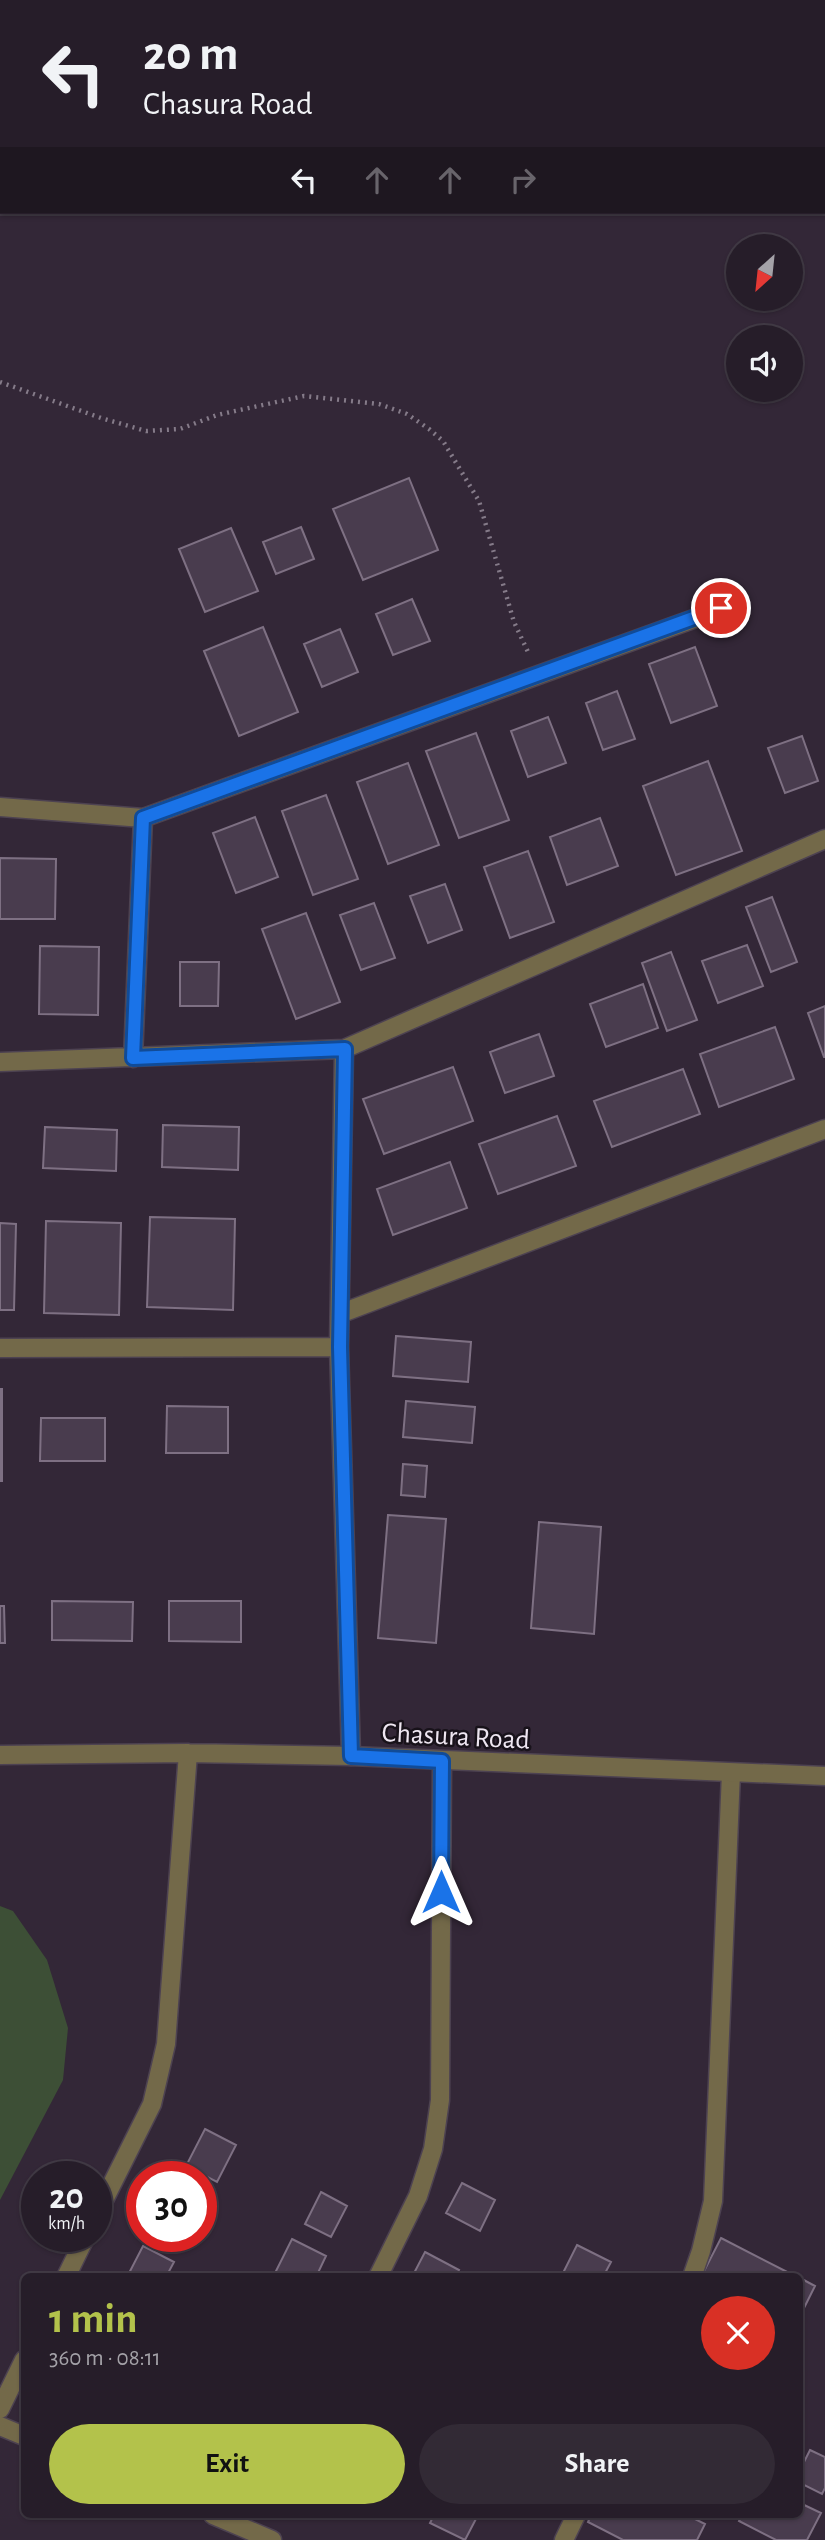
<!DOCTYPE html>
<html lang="en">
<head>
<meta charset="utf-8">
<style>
  body { margin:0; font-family:"Alegreya Sans",sans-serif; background:#322a35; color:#f1f3f6; height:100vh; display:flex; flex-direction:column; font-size:26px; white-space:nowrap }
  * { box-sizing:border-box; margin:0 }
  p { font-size:23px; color:#a4a2a8 }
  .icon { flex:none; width:38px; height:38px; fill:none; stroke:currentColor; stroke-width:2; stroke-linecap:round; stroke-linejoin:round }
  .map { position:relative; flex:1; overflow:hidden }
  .panel { position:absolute; left:21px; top:2273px; width:782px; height:245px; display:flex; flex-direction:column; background:#261d29; border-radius:10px; box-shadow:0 2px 5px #0004,0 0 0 2px #423b46 }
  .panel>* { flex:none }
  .guide { position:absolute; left:0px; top:0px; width:826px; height:214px; box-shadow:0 2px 5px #0004,0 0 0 2px #423b46; background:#261d29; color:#f1f3f6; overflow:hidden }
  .needle { width:46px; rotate:207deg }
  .tools { position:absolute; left:726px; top:234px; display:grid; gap:14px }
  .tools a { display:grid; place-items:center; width:77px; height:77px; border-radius:50%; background:#261d29; box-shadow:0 2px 5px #0004,0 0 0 2px #423b46; font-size:35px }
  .speed { position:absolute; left:21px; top:2161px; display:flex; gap:14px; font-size:35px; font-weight:700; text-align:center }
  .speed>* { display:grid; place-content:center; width:91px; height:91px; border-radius:50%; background:#261d29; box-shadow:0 2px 5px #0004,0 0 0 2px #423b46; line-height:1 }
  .speed small { font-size:18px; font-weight:400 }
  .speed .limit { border:10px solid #d22; background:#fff; color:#111 }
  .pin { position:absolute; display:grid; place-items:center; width:60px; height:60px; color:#fff; margin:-30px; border:4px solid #fff; border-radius:50%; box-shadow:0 2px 7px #0007 }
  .me { position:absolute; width:77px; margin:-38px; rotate:0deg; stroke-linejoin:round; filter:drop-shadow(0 0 5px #0008) }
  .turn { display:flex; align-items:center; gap:24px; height:147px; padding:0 28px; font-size:32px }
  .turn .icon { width:91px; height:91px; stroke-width:2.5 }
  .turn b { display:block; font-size:49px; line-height:60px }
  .lanes { display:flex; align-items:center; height:66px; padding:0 28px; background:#0003; justify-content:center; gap:35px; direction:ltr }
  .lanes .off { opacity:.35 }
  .round { display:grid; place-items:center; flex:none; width:74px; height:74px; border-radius:37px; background:#322a35 }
  .overview { display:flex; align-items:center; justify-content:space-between; height:119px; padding:0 28px }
  h1 { font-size:42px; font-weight:700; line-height:52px; color:#b3c24b }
  .action { display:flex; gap:14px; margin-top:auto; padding:14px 28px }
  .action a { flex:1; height:80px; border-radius:42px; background:#b3c24b; color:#111; font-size:28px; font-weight:700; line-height:80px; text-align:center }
  .action a+a { background:#322a35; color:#f1f3f6 }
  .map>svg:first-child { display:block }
</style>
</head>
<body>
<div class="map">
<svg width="825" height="2540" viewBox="0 0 825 2540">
  <rect width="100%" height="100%" fill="#332737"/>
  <path fill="#3d4f36" d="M0 1906 13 1911 47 1960 68 2028 63 2080 0 2200Z"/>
  <path fill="#493c4e" stroke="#7e7083" stroke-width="2" d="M409 478 438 550 363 580 333 509Z
    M301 527 314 559 276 574 263 542Z
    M231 528 258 591 205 612 179 549Z
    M412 599 430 641 393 655 376 614Z
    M263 627 298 712 239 736 204 651Z
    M340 629 358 672 322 687 304 644Z
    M695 647 717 706 671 723 649 664Z
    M617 691 635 739 603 750 586 703Z
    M548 717 566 763 528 777 511 731Z
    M476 733 509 820 459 838 426 751Z
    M802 736 818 781 785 793 768 748Z
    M708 761 742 851 676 875 643 786Z
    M408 763 439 845 388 864 357 782Z
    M326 795 358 879 313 895 282 811Z
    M255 817 278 877 236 893 213 833Z
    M600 818 618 866 567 885 550 837Z
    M528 851 554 922 510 938 484 867Z
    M0 858 56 859 55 919H0Z
    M445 884 462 930 428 943 410 896Z
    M772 897 797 962 771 972 746 907Z
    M374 903 395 958 361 970 340 915Z
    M306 913 340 1002 296 1019 262 929Z
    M747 945 763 986 718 1003 702 961Z
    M40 946 99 947 98 1015 39 1014Z
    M671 952 697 1020 667 1031 642 963Z
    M180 962H219L218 1006H180Z
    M643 984 658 1028 606 1047 590 1004Z
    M825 1006V1057H824L808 1013Z
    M775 1027 794 1079 719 1107 700 1054Z
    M539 1034 554 1076 505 1093 490 1052Z
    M453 1067 473 1121 384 1154 363 1099Z
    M683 1069 700 1114 612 1147 594 1101Z
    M557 1116 576 1166 498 1194 479 1144Z
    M163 1125 239 1127 238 1170 162 1167Z
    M45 1127 117 1130 116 1171 43 1168Z
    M450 1162 467 1208 393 1235 377 1189Z
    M150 1217 235 1219 233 1310 147 1307Z
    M46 1221 121 1223 119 1315 44 1313Z
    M0 1223 16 1224 14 1310H0Z
    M396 1336 471 1342 468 1382 393 1376Z
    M0 1389H2V1481H0Z
    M406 1401 475 1407 472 1443 403 1437Z
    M167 1406 228 1407V1453H166Z
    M41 1418H105V1461H40Z
    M403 1464 427 1466 425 1497 401 1495Z
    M388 1515 446 1519 436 1643 378 1638Z
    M539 1522 601 1527 594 1634 531 1628Z
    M52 1601 133 1602 132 1641 52 1640Z
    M169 1601H241V1642L169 1641Z
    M0 1606H4L5 1643H0Z
    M205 2129 236 2145 217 2182 186 2166Z
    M462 2183 495 2200 480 2231 446 2213Z
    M201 2191 212 2197 201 2217Z
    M321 2192 347 2206 331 2237 305 2224Z
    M721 2238 797 2277H701Z
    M292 2239 326 2256 316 2277H283L275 2273Z
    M577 2245 611 2262 603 2277H561Z
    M143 2246 174 2262 166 2277H127Z
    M425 2252 459 2270 455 2277H412Z
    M800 2278 815 2286 800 2316Z
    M810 2450 825 2457V2488L822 2494 800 2483V2470Z
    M800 2503 821 2513 807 2540H776L739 2521 742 2515H800Z
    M434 2515H478L465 2540 430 2523Z
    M591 2515H687L705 2524 697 2540H623L588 2522Z"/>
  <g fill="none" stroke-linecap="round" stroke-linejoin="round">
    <defs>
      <path id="minor" d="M8 2V0
        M0 35 2 28
        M0 807 143 818 133 1058
        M143 818 721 609
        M344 1049 825 839
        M0 1062 344 1049 339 1347 351 1756
        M342 1313 825 1129
        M0 1348 339 1347
        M378 2277 418 2196 433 2149 440 2100 442 1761
        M692 2277 701 2251 713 2201 731 1773
        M0 2426 24 2436
        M213 2515 272 2540
        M564 2540 576 2515"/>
      <path id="tertiary" d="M0 1755 188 1753 351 1756 825 1776
        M96 2216 152 2104 166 2044 188 1753
        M66 2277 86 2236
        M0 2409 24 2360"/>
    </defs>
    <use href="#minor" stroke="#4d4251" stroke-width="21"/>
    <use href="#tertiary" stroke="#4d4251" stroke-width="21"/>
    <path stroke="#857b89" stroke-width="4.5" stroke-dasharray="2 5" stroke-linecap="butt" d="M0 382 101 418 146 431 180 429 217 415 304 396 379 404 407 414 429 429 443 441 479 501 514 622 528 652"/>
    <use href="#minor" stroke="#736949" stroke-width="18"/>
    <use href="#tertiary" stroke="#736949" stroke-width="18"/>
  </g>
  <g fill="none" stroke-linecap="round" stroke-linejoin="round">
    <defs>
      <path id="route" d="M441 1892 442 1761 351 1756 340 1347 345 1049 133 1058 143 818 721 608"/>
    </defs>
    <use href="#route" stroke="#114b97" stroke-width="18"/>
    <use href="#route" stroke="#1a73e8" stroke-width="12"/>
  </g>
  <g text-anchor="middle" stroke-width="5" stroke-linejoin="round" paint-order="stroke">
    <g font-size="28" fill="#eee6f1" stroke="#18121a">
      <text transform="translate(456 1735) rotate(3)" y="10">Chasura Road</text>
    </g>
  </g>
</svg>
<div class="tools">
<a><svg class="needle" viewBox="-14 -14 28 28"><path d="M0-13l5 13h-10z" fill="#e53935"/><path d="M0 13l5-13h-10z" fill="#a4a2a8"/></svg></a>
<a><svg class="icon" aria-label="sound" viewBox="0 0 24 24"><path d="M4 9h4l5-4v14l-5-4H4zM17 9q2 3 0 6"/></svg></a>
</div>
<div class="speed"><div>20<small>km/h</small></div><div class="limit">30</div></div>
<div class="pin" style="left:721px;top:608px;background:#d93025"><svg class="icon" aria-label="arrive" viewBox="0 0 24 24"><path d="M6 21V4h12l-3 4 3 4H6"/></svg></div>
<svg class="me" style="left:441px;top:1892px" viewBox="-20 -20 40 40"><path d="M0-17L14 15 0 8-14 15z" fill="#1a73e8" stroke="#fff" stroke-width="4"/></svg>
<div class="guide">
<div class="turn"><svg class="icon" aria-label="left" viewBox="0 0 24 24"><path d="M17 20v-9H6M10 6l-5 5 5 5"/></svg><div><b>20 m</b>Chasura Road</div></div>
<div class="lanes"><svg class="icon" aria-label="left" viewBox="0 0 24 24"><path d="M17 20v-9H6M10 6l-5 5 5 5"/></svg><svg class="icon off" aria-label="ahead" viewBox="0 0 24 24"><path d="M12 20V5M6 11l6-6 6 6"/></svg><svg class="icon off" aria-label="ahead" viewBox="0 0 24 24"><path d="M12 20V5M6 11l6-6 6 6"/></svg><svg class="icon off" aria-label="right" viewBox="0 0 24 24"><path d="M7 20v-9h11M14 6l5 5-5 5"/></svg></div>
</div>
<section class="panel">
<div class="overview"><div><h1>1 min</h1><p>360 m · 08:11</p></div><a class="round" style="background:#d93025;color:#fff"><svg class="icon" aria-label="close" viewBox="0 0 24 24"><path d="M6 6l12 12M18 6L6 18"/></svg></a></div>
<div class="action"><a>Exit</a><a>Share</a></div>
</section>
</div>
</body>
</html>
